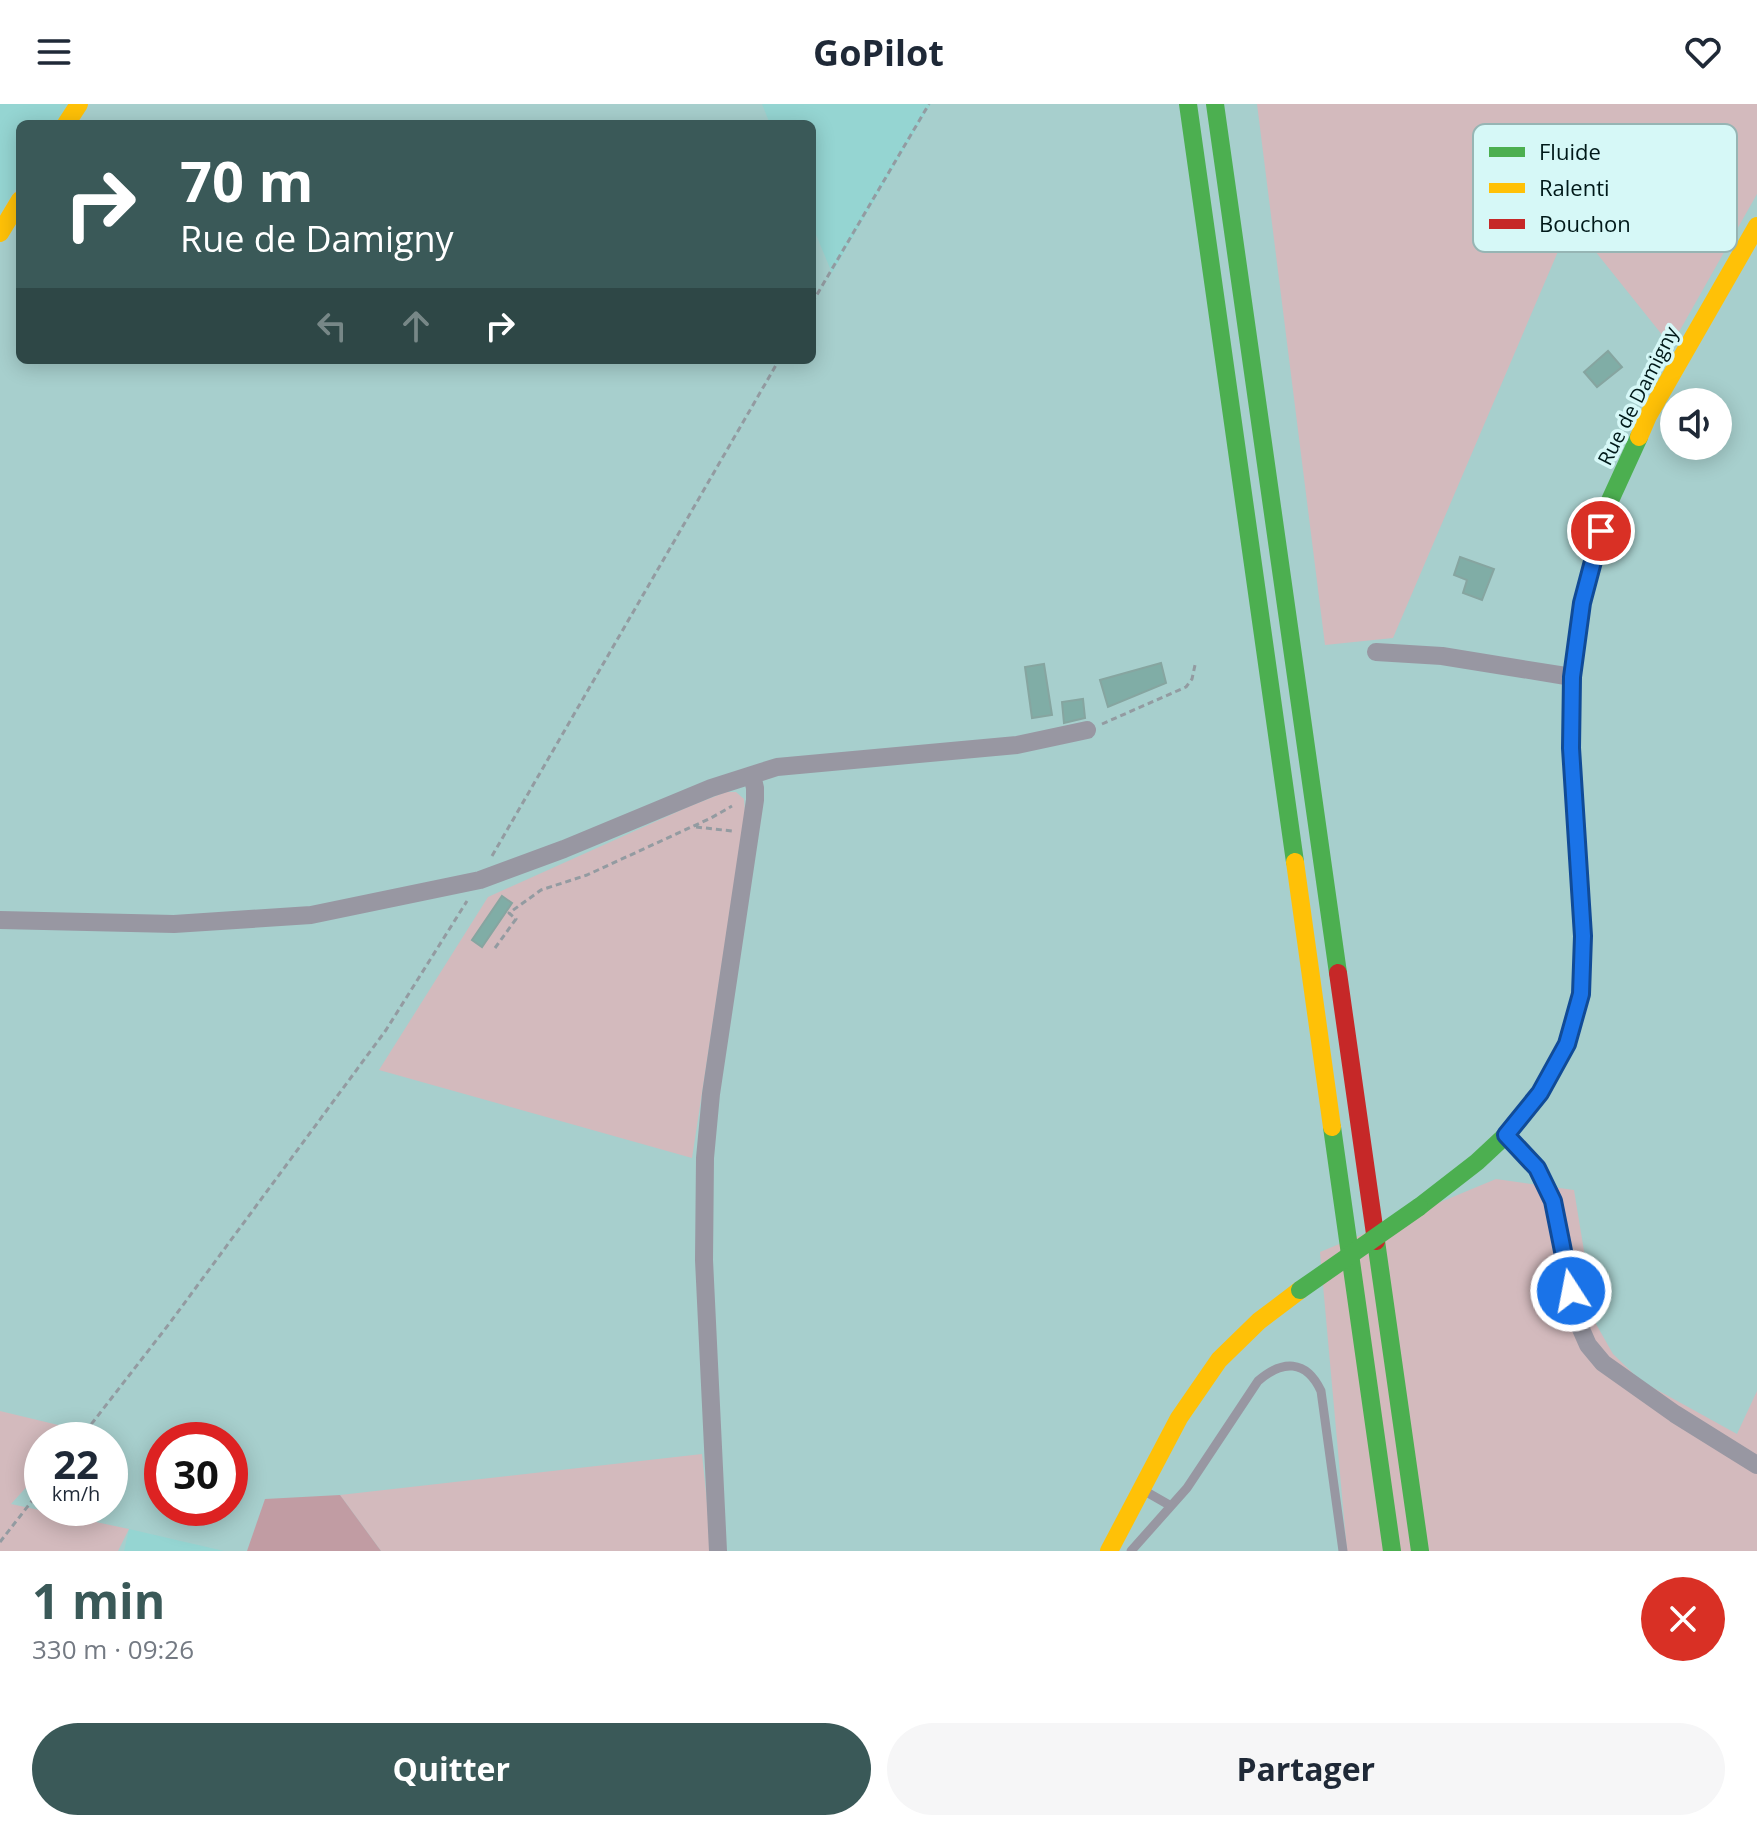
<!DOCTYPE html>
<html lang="fr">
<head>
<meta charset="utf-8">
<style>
  body { margin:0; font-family:"Open Sans",sans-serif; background:#f6f6f7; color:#1f2937; height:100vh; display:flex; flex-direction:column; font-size:30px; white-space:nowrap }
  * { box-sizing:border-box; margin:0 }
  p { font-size:26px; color:#747a83 }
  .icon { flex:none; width:44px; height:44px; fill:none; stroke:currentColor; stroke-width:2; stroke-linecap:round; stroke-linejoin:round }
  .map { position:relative; height:1447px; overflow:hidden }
  .drawer { display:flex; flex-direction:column; background:#fff; flex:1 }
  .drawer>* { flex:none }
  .hud { position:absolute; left:16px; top:16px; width:800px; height:244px; border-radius:12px; box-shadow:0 4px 20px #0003; background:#3a5958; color:#fff; overflow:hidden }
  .tools { position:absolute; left:1660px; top:284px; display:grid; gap:16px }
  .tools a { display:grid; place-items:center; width:72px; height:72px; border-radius:50%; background:#fff; box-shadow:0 4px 20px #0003; font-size:40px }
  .speed { position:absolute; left:24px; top:1318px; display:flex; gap:16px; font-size:40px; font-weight:700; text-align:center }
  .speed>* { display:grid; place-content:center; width:104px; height:104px; border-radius:50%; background:#fff; box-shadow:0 4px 20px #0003; line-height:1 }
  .speed small { font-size:20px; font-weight:400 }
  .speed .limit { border:12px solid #d22; background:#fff; color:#111 }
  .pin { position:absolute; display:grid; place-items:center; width:68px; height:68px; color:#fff; margin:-34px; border:4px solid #fff; border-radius:50%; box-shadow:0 2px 8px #0007 }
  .me { position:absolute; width:88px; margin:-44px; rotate:349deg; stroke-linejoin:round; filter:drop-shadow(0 0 6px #0008) }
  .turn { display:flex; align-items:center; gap:28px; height:168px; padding:0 32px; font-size:36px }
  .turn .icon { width:104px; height:104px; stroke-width:2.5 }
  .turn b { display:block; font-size:56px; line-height:68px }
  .lanes { display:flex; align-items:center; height:76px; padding:0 32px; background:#0003; justify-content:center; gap:40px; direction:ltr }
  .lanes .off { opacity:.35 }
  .round { display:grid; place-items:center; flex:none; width:84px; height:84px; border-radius:42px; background:#f6f6f7 }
  .headline { display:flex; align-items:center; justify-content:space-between; height:136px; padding:0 32px }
  h1 { font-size:48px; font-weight:700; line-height:60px; color:#3a5958 }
  .button { display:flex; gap:16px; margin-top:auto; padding:16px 32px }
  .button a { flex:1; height:92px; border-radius:48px; background:#3a5958; color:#fff; font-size:32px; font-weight:700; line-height:92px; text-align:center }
  .button a+a { background:#f6f6f7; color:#1f2937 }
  header { display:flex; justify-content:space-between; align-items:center; height:104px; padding:0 32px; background:#fff; font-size:36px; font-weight:700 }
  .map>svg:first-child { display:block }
</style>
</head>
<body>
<header><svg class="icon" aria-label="menu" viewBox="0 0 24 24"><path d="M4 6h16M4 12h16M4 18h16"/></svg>GoPilot<svg class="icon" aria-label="heart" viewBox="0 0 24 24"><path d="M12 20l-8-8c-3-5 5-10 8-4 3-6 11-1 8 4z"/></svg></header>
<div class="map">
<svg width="1757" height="1447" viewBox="0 0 1757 1447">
  <rect width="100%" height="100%" fill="#a7cfcd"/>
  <path fill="#95d5d2" d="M0 0H68L56 20H20V78L0 110Z
    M762 0H931L832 169 812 121V20H770Z
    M129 1425 224 1447H124Z"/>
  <path fill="#d3babd" d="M1257 0H1757V90L1671 242 1571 117 1393 534 1325 541Z
    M726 688H736L744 695 745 709 692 1054 379 966 488 793 688 703Z
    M1496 1075 1574 1086 1596 1220 1613 1250 1641 1277 1737 1330 1757 1287V1447H1347L1320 1148Z
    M0 1307 79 1326 70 1336H42V1366L11 1400 129 1425 118 1447H0Z
    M702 1350 712 1447H381L340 1391Z"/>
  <path fill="#c19ca3" d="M340 1391 381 1447H247L265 1395Z"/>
  <path fill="#80ada6" stroke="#86a5a0" stroke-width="2" d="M1608 247 1622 263 1597 283 1584 268Z
    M1460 453 1494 465 1482 496 1463 489 1467 476 1454 471Z
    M1161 559 1166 579 1108 603 1100 576Z
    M1044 560 1052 611 1032 614 1025 563Z
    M1083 595 1085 614 1064 619 1062 598Z
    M502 792 512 799 482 843 472 836Z"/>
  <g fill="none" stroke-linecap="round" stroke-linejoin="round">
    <path stroke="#939ba1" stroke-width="3" stroke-dasharray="6 4" stroke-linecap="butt" d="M812 199 929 0
      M1102 620 1186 583 1192 575 1195 561
      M696 723 732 727
      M492 752 779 256
      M495 844 516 815 509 809 541 786 587 771 711 714 732 702
      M79 1336 169 1220 386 926 467 797
      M0 1438 42 1384"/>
    <path stroke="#9897a2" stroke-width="9" d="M1143 1386 1171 1402
      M1131 1447 1187 1384 1258 1277C1282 1256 1306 1255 1321 1287L1343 1447"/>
    <path stroke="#9897a2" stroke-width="18" d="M1376 548 1442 552 1572 573
      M0 816 174 820 311 811 480 776 564 745 711 684 777 663 1017 641 1087 626
      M1506 1031 1537 1064 1553 1097 1577 1216 1588 1241 1603 1259 1675 1310 1757 1361
      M718 1447 704 1156 705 1054 711 990 755 696V684L752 671"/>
    <path stroke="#4caf50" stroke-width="18" d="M1188 0 1295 758
      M1215 0 1338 869
      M1332 1023 1392 1447
      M1419 1103 1477 1058 1506 1031 1540 989 1567 940 1581 890 1583 832 1571 644 1572 573 1582 499 1607 403 1639 333
      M1376 1137 1420 1447"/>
    <path stroke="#ffc107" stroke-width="18" d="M66 20 79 0
      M0 129 20 96
      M1639 333 1648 312 1757 122
      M1295 758 1332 1023
      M1109 1447 1179 1314 1219 1256 1259 1217 1300 1186"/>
    <path stroke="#c62828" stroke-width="18" d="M1338 869 1376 1137"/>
    <path stroke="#4caf50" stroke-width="18" d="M1300 1186 1419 1103"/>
  </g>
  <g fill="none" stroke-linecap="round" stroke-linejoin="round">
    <defs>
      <path id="route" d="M1571 1187 1553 1097 1537 1064 1506 1031 1540 989 1567 940 1581 890 1583 832 1571 644 1572 573 1582 499 1601 427"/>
    </defs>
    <use href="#route" stroke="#114b97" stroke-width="20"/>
    <use href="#route" stroke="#1a73e8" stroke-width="14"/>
  </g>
  <g text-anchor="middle" stroke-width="7" stroke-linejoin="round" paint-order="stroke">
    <g font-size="20" fill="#001919" stroke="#d6f8f7">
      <text transform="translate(1638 292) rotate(-63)" y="7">Rue de Damigny</text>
    </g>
  </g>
  <rect x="1473" y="20" width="264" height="128" rx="12" fill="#d6f8f7" stroke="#96b5b4" stroke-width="2"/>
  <rect x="1489" y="43" width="36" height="10" fill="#4caf50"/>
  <rect x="1489" y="79" width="36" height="10" fill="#ffc107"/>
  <rect x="1489" y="115" width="36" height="10" fill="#c62828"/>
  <g font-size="22" fill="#001919">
    <text x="1539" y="56">Fluide</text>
    <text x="1539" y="92">Ralenti</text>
    <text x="1539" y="128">Bouchon</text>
  </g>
</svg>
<div class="tools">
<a><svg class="icon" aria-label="sound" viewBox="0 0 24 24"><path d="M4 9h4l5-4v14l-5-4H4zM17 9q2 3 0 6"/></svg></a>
</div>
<div class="speed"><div>22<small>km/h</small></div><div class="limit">30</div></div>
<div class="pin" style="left:1601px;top:427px;background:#d93025"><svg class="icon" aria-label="arrive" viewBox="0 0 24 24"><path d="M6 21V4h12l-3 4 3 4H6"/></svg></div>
<svg class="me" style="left:1571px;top:1187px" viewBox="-20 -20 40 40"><circle r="17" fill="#1a73e8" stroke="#fff" stroke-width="3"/><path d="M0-11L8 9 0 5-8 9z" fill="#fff"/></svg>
<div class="hud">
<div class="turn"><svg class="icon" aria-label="right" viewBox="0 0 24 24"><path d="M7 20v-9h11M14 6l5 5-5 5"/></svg><div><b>70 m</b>Rue de Damigny</div></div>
<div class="lanes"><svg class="icon off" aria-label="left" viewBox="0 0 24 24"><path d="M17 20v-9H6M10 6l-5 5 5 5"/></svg><svg class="icon off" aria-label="ahead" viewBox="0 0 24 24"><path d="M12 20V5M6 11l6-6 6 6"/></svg><svg class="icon" aria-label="right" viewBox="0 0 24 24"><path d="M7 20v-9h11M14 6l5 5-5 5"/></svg></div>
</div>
</div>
<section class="drawer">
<div class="headline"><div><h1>1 min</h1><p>330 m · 09:26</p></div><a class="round" style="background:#d93025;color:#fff"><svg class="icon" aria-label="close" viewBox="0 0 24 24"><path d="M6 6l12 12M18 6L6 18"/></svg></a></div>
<div class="button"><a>Quitter</a><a>Partager</a></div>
</section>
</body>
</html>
